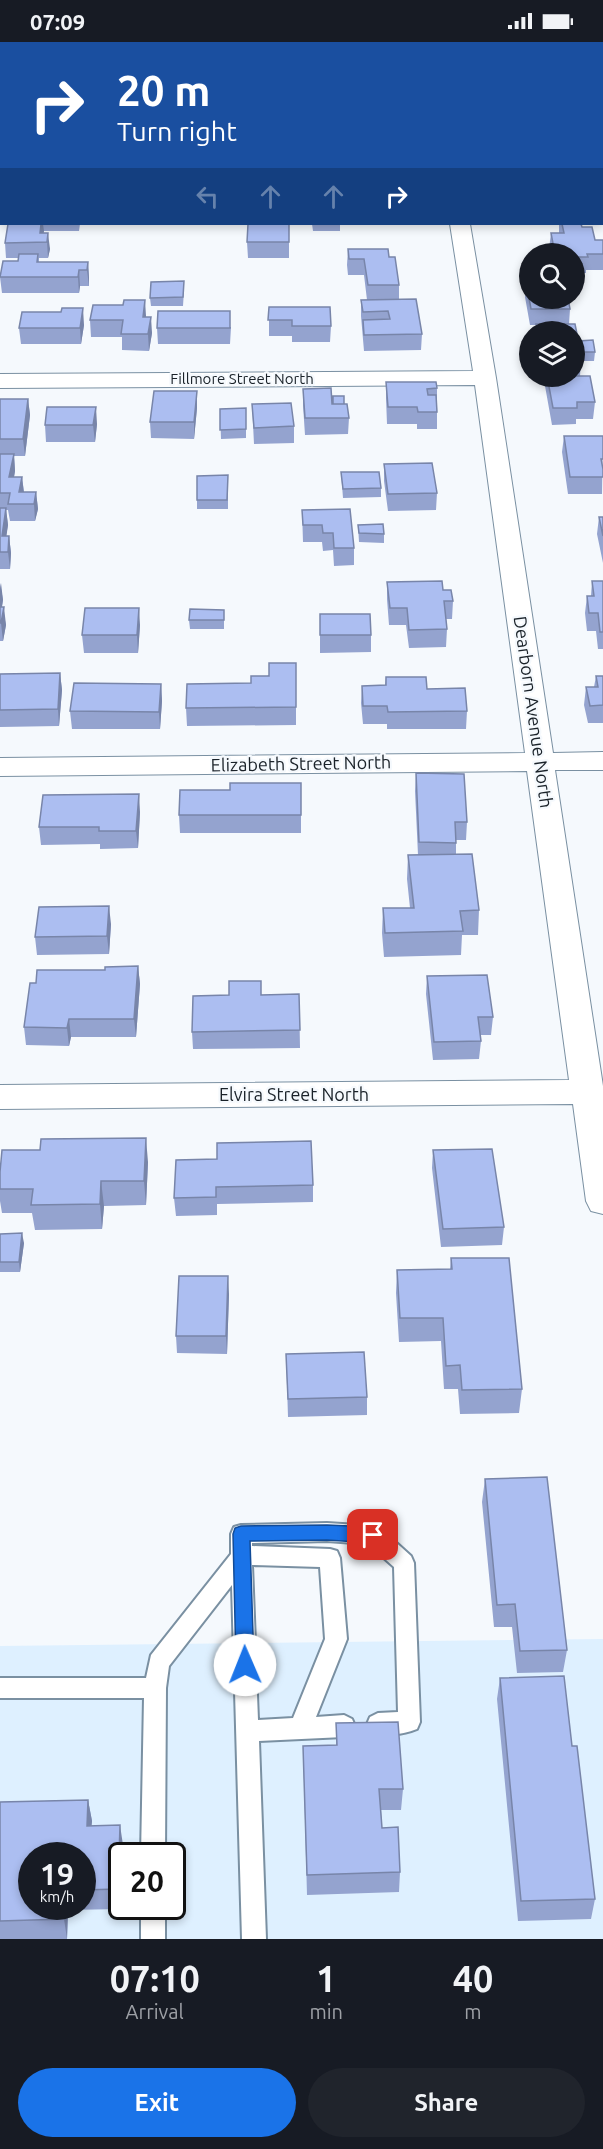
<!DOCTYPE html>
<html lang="en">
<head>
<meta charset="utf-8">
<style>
  body { margin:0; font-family:Ubuntu,sans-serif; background:#20242c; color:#f1f3f6; height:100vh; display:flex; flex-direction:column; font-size:22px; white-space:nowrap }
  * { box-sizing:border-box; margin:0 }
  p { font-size:20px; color:#9ea1a6 }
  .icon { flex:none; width:33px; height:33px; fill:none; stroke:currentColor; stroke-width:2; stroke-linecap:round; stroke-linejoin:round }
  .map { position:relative; height:1897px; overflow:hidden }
  .details { display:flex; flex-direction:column; background:#171b24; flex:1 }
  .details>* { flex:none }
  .guide { position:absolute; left:0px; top:0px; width:603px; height:183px; box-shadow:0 3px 9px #0003; background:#1a4fa0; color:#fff; overflow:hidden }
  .controls { position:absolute; left:519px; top:201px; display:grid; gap:12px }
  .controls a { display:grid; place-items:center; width:66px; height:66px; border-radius:50%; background:#171b24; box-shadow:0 3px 9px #0003; font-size:30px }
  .speed { position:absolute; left:18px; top:1800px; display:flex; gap:12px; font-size:30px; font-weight:700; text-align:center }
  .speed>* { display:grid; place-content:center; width:78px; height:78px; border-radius:50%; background:#171b24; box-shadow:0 3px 9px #0003; line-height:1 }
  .speed small { font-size:15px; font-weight:400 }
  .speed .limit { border:3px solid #111; border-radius:9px; background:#fff; color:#111 }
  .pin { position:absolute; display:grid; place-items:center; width:51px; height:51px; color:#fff; margin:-26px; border-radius:12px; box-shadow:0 3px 9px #0006 }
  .me { position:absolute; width:66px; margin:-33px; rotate:359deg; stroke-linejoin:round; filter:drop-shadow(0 0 4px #0008) }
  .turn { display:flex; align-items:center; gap:21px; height:126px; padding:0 18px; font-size:27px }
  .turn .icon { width:78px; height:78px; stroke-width:2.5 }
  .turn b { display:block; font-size:42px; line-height:51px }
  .lanes { display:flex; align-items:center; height:57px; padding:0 18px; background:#0003; justify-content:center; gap:30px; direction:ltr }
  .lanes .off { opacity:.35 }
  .eta { display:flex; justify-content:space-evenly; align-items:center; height:102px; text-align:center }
  .eta b { font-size:36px; font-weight:600; line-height:42px }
  .button { display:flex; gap:12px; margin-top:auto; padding:12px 18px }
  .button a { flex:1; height:69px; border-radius:36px; background:#1a73e8; color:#fff; font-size:24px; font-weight:600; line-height:69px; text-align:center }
  .button a+a { background:#20242c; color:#f1f3f6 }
  .status { display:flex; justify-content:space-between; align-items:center; height:42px; padding:0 30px; background:#171b24; direction:ltr }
  .status svg { height:16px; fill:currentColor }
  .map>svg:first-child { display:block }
</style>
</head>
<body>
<div class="status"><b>07:09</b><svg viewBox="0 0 49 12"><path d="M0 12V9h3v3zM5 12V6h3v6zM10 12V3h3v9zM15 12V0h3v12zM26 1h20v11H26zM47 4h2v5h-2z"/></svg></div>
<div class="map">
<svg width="603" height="1897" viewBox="0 0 603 1897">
  <rect width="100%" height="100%" fill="#f5f9fd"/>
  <path fill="#def0ff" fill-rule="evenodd" d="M0 0H365V1L2 2 1 93Z
    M603 1597V1897H0V1604ZM32 1814H82V1864H32ZM122 1814H172V1864H122Z"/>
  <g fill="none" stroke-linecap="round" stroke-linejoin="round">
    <defs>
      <path id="lane" d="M327 1481 373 1484 380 1486 411 1514 414 1521 420 1680 417 1687C403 1693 384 1695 370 1689L367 1682 370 1675 378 1671 398 1670 394 1525 368 1502 327 1499 252 1501V1504L330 1507 337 1509 340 1516 347 1597 316 1675 344 1673 352 1677 355 1684 352 1691 344 1695 259 1699 266 1897H242L232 1543 169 1624 166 1646 165 1814H141L144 1656H0V1636H146L151 1613 231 1512V1492L234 1485 241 1483ZM252 1523 320 1525 325 1597 293 1676 258 1678Z
        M141 1864H165V1897H141Z"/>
      <path id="street" d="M476 0H494V2H476Z
        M602 2H603V12H602Z
        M0 104H2V116H0Z
        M602 108H603V120H602Z
        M450 182H470L496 336 553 711 603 710V728H555L603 1044V1172L591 1169 586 1159 573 1062 0 1067V1043L569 1038 527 729 0 734V716L525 711 475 343 0 346V332L473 329Z"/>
    </defs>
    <use href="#lane" stroke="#7a90a2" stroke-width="4"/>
    <use href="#street" stroke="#7a90a2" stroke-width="2"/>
    <use href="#lane" fill="#fff" fill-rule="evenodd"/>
    <use href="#street" fill="#fff" fill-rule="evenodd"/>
  </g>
  <path fill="#94a3cf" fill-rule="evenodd" d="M383 0H443V2L383 1Z
    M602 19H603V45H602Z
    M602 57H603V85H602Z
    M603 123V166H602V130Z
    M8 182H80L79 189H44L43 191 50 207 48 216H39V220H88L89 236V244H80L79 251H2L0 235 18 219 19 216H6L5 201Z
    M289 182V216H248L247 200Z
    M312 182H340V189H313Z
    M559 182H581L582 185 595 198 603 212V228H586V231H574V212H550L549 207 551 191H559Z
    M348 207 389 215 399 243V258L422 292 421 308 364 309 361 274V258H367L364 233H348L347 223Z
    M526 239H530V256H568L570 267 569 282H575L578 299 593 298 595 310 594 319H581L580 334H574V290H536V283H530L525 255Z
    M184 248 183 264H151L150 256Z
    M269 265 331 284 330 300H292V294H269Z
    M146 275 152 291 149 309 122 308V295H91L90 278Z
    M84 283 81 302H21L19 286Z
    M231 285 230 302H158L157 286Z
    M546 334H590L595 360 593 377H576V382L552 383 545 344Z
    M386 340 437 346V387H417V382H387L386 356Z
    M303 347 332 362H344L349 376 348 392 305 393 303 363Z
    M0 357H28L30 373 25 414H14L15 429 14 435H22L24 450H36L38 467 35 479H10L8 468H6L8 483 6 494H9L11 511 10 527H0Z
    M252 362 294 384V401L254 402Z
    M197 366 194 397 151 396 150 380Z
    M246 366V396L221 397 220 367Z
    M97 382 95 400H46L45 383Z
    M564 394H603L602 452H568L562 410Z
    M384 422 437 451 436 468 388 469 384 439Z
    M341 430 381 446V455L343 456Z
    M228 433V467H197V458Z
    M302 468 354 506V523L334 524 333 508 323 509 322 500H303Z
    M599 475H603V521L597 492Z
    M358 483 384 492V501L359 500Z
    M592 539H603V607H598L596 589H587L585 571 587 554H591Z
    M387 540 443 548 453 559 452 577H446L447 587 446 605 409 606 406 583H389L387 557Z
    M0 541 3 558 2 565 6 583 3 599H0Z
    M224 568V587H190L189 578Z
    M320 572 371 593V610L320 611Z
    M140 583 138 611H84L82 593Z
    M296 621V683L187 684 186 666 251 641Z
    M60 631 62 648 59 684 0 685V632Z
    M596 634H603V681H588L584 663 586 645H594Z
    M386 635 427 647 467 669 466 687H387V682H363L361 661 362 644 385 643Z
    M161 642 162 659 160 687H72L70 669Z
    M416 731 467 780 466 798H456V812L479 868 478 893H462L461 913 384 915 382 891 383 866H410L407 837 408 813H418L415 749Z
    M301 741V791H180L179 773 230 748Z
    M140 770 138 806 100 807V802L41 803 39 785Z
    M111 882 109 912 37 913 35 895Z
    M138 924 140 942 136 995H71L69 1004 26 1003 24 985 36 941 105 928Z
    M427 934 493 975 491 993H480L481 999 479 1017 433 1018 426 952Z
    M299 952 300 1006 193 1007 192 990 261 953Z
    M433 1108 504 1185 502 1203 441 1205 432 1126Z
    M176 1118 313 1143V1160L217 1162V1173L176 1174 174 1156Z
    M148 1120 146 1163 104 1164 102 1187 35 1188 32 1171H2L0 1159V1130Z
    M0 1192 24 1201 20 1230H0Z
    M451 1216 522 1347 519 1371 460 1372 458 1347H444L441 1299 399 1300 396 1251 397 1228 450 1227Z
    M229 1252 227 1312 177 1311 176 1294Z
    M286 1312 367 1355V1373L288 1375Z
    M485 1437 567 1608 563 1630 517 1631 512 1585H494L482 1460Z
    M500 1636 572 1704 595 1857 591 1877 518 1879 497 1657Z
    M336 1681 403 1747 401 1768H381L382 1786 400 1830 399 1850 307 1853 303 1704 336 1703Z
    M88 1758 92 1779 91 1784 123 1803V1814H122L121 1867 68 1868 67 1897H0V1760ZM82 1814V1864H32Z"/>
  <path fill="#7885a9" d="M41 182H43L44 189 42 200 40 191Z
    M48 191 50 207 48 216 47 200Z
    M88 220 89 236V244L87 228Z
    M79 228 80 244 79 251 78 235Z
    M145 258 146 274 144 291 143 275Z
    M83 266 84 283 81 302 80 286Z
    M151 275 152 291 149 309 148 292Z
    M197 349V366L194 397V380Z
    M28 357 30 373 25 414 23 397Z
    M96 365 97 382 95 400 93 383Z
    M14 412 15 429 11 452 9 435Z
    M22 435 24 452 19 450Z
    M36 450 38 467 35 479 34 462Z
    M6 466 8 483 4 511 2 494Z
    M9 494 11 511 10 527 8 510Z
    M1 541 3 558 0 576V547Z
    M4 565 6 583 3 599 1 581Z
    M139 566 140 583 138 611 137 593Z
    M60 631 62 648 59 684 58 667Z
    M161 642 162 659 160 687 159 670Z
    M139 752 140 770 138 806 136 789Z
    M109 864 111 882 109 912 107 894Z
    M138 924 140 942 136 995 134 977Z
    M69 977 71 995 69 1004 67 986Z
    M146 1096 148 1120 146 1163 144 1139Z
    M101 1139 104 1164 102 1187 100 1162Z
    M22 1191 24 1201 20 1230 19 1220Z
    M228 1234 229 1252 227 1312 226 1294Z
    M88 1758 92 1779 90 1804 87 1784Z
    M120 1783 123 1803V1814H122L121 1867 118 1847Z
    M64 1864H68V1868L67 1897 64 1877Z"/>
  <path fill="#acbef1" stroke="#7885a9" stroke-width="1.5" d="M602 19H603V30H602Z
    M602 57H603V70H602Z
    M602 130H603V150H602Z
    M8 182H41L40 191H48L47 200 5 201Z
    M248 182H289V200H247Z
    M562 182H581L582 185H592L595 198H603V212H587L588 215H574V212H555L551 191H564Z
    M348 207H388L389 215H395L399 243H368L364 217H349Z
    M19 212H38L37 220H88L87 228H79L78 235H0L3 219H18Z
    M184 239 183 255 150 256 151 240Z
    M526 239H530V256H568L570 267H531Z
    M416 257 422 292 364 293 363 278 390 277 388 269 363 270 361 258Z
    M124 258H145L143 275H151L148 292H121L123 278H90L93 263H123Z
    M269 265H330L331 284H292V278H268Z
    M62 266H83L80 286H19L22 270H61Z
    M158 269H230V286H157Z
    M536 282H575L582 317H574V290H538Z
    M593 298 595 310H580L578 299Z
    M547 334H590L595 360H577V366H553Z
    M386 340H436L437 346 427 347 428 353H436L437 370H418L417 365H388Z
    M331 346 332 362H347L349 376H305L303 347Z
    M154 349H197L194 380H150Z
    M333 354H344V362H333Z
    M0 357H28L23 397H0Z
    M291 361 294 384 254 386 252 362Z
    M47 365H96L93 383H45Z
    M246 366V387L220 388V367Z
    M564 394H603V417H601L603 427V435H570Z
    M0 412H14L9 435H22L19 450H36L34 462H8L10 451H0Z
    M432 421 437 451 388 452 384 422Z
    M341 430H379L381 446 343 447Z
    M228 433 227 458H197V434Z
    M0 466H6L2 494H9L8 510H0Z
    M350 467 354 506H334L333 491H323L322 483H303L302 468Z
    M599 475H603V494Z
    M383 482 384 492 359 491 358 483Z
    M442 539 443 548H451L453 559H444L447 587 409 588 407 566H390L387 540Z
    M592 539H603V590H600L598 571H589L587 554H594Z
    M0 565H4L1 581H0Z
    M85 566H139L137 593H82Z
    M190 567 224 568V578H189Z
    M320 572H370L371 593H320Z
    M269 621H296V665L186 666 187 642 251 641V634H269Z
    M60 631 58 667 0 668V632Z
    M596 634H603V663L590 664 586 645H598Z
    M386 635H426L427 647 465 646 467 669 388 670 387 664H363L362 644 386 643Z
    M74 641 161 642 159 670 70 669Z
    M416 731 464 732 467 780H455L456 801 419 800Z
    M230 741H301V773H179L180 748H230Z
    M139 752 136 789H99V785H39L43 753Z
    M472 812 479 868 460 869 463 889 385 891 383 866H414L408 813Z
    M109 864 107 894 35 895 39 865Z
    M138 924 134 977H69L67 986 24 985 30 941H36L37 928H105V925Z
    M487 933 493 975H478L481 999 434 1000 427 934Z
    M229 939H261V953L299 952 300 988 192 990 193 954 229 953Z
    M146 1096 144 1139H101L100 1162 31 1163 33 1147H0V1130L2 1108H40L41 1097Z
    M311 1099 313 1143 216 1145V1155L174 1156 176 1118 217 1117V1101Z
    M492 1107 504 1185 443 1187 433 1108Z
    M22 1191 19 1220H0V1192Z
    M451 1216H509L522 1347 462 1348 460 1323 446 1324 443 1276H400L397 1228 452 1227Z
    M179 1234H228L226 1294H176Z
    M364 1310 367 1355 288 1357 286 1312Z
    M547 1435 567 1608 520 1609 515 1562 497 1563 485 1437Z
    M564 1634 572 1704H577L595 1857 521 1859 500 1636Z
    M398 1680 403 1747H379L382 1786 398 1785 400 1830 307 1833 303 1704 337 1703 336 1681Z
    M88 1758 87 1784 120 1783 118 1847 82 1848V1814H32V1864H64V1877L0 1879V1760Z"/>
  <path fill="#1a73e8" stroke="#114b97" stroke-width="1.5" d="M327 1483 373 1485 379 1488 381 1493 379 1498 373 1501 327 1498 250 1499 254 1623 252 1629 245 1631 239 1629 236 1623 233 1492 235 1486 241 1484Z"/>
  <g text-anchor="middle" stroke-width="4.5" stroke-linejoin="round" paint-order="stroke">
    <g font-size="15" fill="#1a2229" stroke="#f5f9fd">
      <text x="242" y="342">Fillmore Street North</text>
    </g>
    <g font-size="18" fill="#1a2229" stroke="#f5f9fd">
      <text transform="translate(533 670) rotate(82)" y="6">Dearborn Avenue North</text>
      <text transform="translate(301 722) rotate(-1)" y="6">Elizabeth Street North</text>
      <text x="294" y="1059">Elvira Street North</text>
    </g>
  </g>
</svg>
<div class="controls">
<a><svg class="icon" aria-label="search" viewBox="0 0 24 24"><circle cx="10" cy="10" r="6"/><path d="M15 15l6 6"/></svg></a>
<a><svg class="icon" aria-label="layers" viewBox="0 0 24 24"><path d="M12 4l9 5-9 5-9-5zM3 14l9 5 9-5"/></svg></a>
</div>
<div class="speed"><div>19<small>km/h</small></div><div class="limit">20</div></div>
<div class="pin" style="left:373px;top:1493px;background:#d93025"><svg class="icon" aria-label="arrive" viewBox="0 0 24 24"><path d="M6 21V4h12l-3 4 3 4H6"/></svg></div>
<svg class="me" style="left:245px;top:1623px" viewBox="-20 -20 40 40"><circle r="19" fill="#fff"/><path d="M0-13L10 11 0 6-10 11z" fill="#1a73e8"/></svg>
<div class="guide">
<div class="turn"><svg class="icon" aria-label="right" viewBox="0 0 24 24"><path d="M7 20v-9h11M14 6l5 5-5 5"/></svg><div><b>20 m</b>Turn right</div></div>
<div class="lanes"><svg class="icon off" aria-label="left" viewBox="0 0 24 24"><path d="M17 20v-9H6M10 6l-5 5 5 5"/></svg><svg class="icon off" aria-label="ahead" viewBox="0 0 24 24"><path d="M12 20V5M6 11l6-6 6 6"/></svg><svg class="icon off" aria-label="ahead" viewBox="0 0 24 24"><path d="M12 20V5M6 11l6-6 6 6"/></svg><svg class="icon" aria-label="right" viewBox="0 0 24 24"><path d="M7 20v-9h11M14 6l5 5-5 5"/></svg></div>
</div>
</div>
<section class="details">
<div class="eta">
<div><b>07:10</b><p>Arrival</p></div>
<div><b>1</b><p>min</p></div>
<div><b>40</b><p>m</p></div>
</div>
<div class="button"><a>Exit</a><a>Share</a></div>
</section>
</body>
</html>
